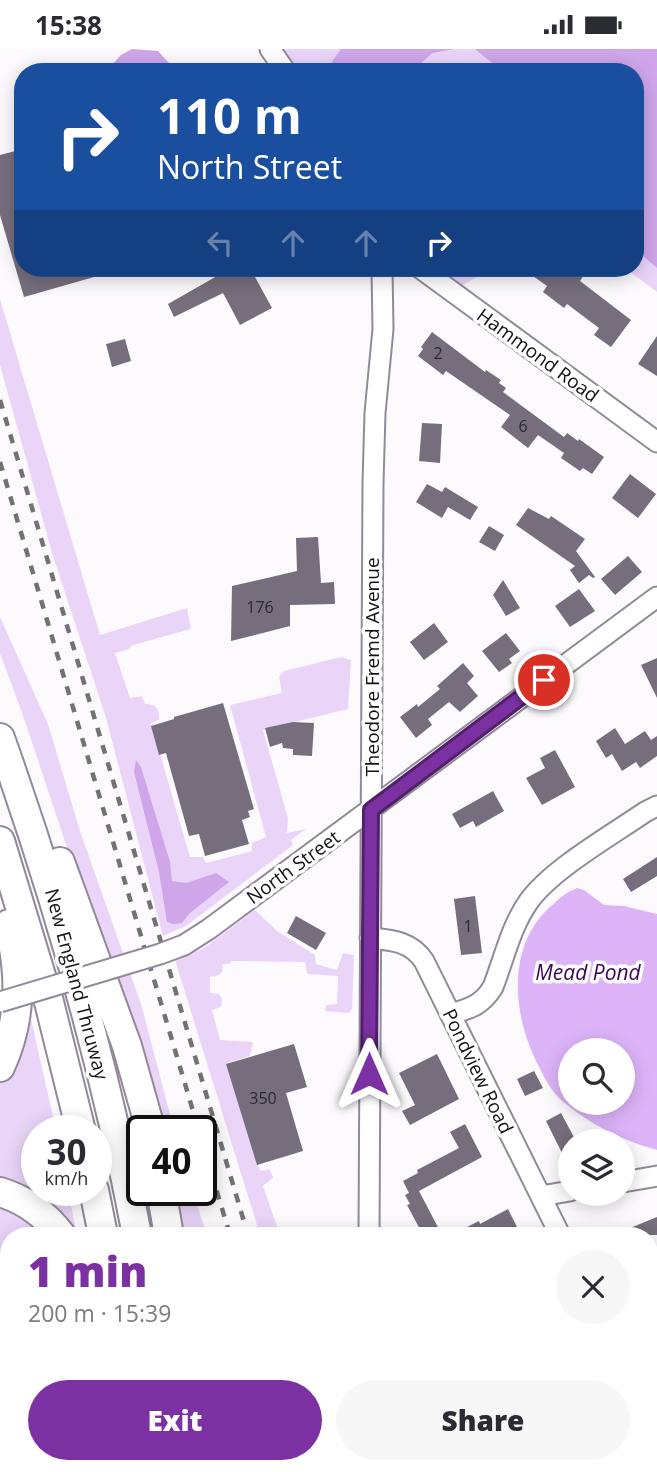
<!DOCTYPE html>
<html lang="en">
<head>
<meta charset="utf-8">
<style>
  body { margin:0; font-family:"Open Sans",sans-serif; background:#f7f7f7; color:#2b2b33; height:100vh; display:flex; flex-direction:column; font-size:26px; white-space:nowrap }
  * { box-sizing:border-box; margin:0 }
  p { font-size:23px; color:#7c7c81 }
  .icon { flex:none; width:38px; height:38px; fill:none; stroke:currentColor; stroke-width:2; stroke-linecap:round; stroke-linejoin:round }
  .map { position:relative; flex:1; overflow:hidden }
  .sheet { position:absolute; left:0px; top:1178px; width:658px; height:247px; display:flex; flex-direction:column; background:#fff; border-radius:28px 28px 0 0; box-shadow:0 4px 18px #0003 }
  .sheet>* { flex:none }
  .banner { position:absolute; left:14px; top:14px; width:630px; height:214px; border-radius:28px; box-shadow:0 4px 18px #0003; background:#1a4fa0; color:#fff; overflow:hidden }
  .tools { position:absolute; left:558px; top:989px; display:grid; gap:14px }
  .tools a { display:grid; place-items:center; width:77px; height:77px; border-radius:50%; background:#fff; box-shadow:0 4px 18px #0003; font-size:35px }
  .speed { position:absolute; left:21px; top:1066px; display:flex; gap:14px; font-size:35px; font-weight:700; text-align:center }
  .speed>* { display:grid; place-content:center; width:91px; height:91px; border-radius:50%; background:#fff; box-shadow:0 4px 18px #0003; line-height:1 }
  .speed small { font-size:18px; font-weight:400 }
  .speed .limit { border:4px solid #111; border-radius:10px; background:#fff; color:#111 }
  .pin { position:absolute; display:grid; place-items:center; width:60px; height:60px; color:#fff; margin:-30px; border:4px solid #fff; border-radius:50%; box-shadow:0 2px 7px #0007 }
  .me { position:absolute; width:77px; margin:-38px; rotate:0deg; stroke-linejoin:round; filter:drop-shadow(0 0 5px #0008) }
  .turn { display:flex; align-items:center; gap:24px; height:147px; padding:0 28px; font-size:32px }
  .turn .icon { width:91px; height:91px; stroke-width:2.5 }
  .turn b { display:block; font-size:49px; line-height:60px }
  .lanes { display:flex; align-items:center; height:66px; padding:0 28px; background:#0003; justify-content:center; gap:35px; direction:ltr }
  .lanes .off { opacity:.35 }
  .round { display:grid; place-items:center; flex:none; width:74px; height:74px; border-radius:37px; background:#f7f7f7 }
  .headline { display:flex; align-items:center; justify-content:space-between; height:119px; padding:0 28px }
  h1 { font-size:42px; font-weight:800; line-height:52px; color:#7c31a3 }
  .button { display:flex; gap:14px; margin-top:auto; padding:14px 28px }
  .button a { flex:1; height:80px; border-radius:42px; background:#7c31a3; color:#fff; font-size:28px; font-weight:800; line-height:80px; text-align:center }
  .button a+a { background:#f7f7f7; color:#2b2b33 }
  .status { display:flex; justify-content:space-between; align-items:center; height:49px; padding:0 35px; background:#fff; direction:ltr }
  .status svg { height:19px; fill:currentColor }
  .map>svg:first-child { display:block }
</style>
</head>
<body>
<div class="status"><b>15:38</b><svg viewBox="0 0 49 12"><path d="M0 12V9h3v3zM5 12V6h3v6zM10 12V3h3v9zM15 12V0h3v12zM26 1h20v11H26zM47 4h2v5h-2z"/></svg></div>
<div class="map">
<svg width="657" height="1423" viewBox="0 0 657 1423">
  <rect width="100%" height="100%" fill="#fcfafd"/>
  <path fill="#ead5f9" d="M280 0H657V243L625 219H635V23H296Z
    M438 219H493L459 238Z
    M0 250 100 586 187 559 191 580 133 596 127 601 115 604 130 649 142 647 145 655C156 654 160 661 159 671L151 674 190 808H203L206 814 252 802V794L266 788 230 656 282 644 279 628 284 622 341 608 351 611 348 660 263 681 288 769 287 784 306 780 291 791 293 796 186 877 163 887 106 669 52 504 0 316Z
    M0 568 48 675 80 782 142 958 174 1081H163C148 996 110 916 80 835 52 759 30 680 0 605Z
    M255 861 277 882 315 906 316 915 337 921 343 904 354 906 352 960 349 964 325 962 326 956 337 955 338 927 307 925 305 913 232 912 229 915H223L222 923 219 926 210 928V944L219 945 222 950 221 958 212 961 220 991 253 993 250 1007 227 1014 260 1122 270 1120 273 1129 263 1137 280 1186H260L175 911 204 899Z
    M31 970 56 1081 37 1082V1141H68L77 1186H67L0 1136V1032L9 1017 23 977Z
    M173 1141H192L207 1186H181Z
    M0 1154 7 1155 47 1186H9V1416H113L115 1423H0Z"/>
  <path fill="#cfa6ea" d="M132 0 158 2 169 14 172 23H105L121 6Z
    M341 0H454L432 4 412 23H325Z
    M475 0H657V219L635 200V23H503Z
    M136 711 141 718 170 813 172 832 186 834 216 824 229 833 190 864 182 874 173 875 167 873 159 823 134 723Z"/>
  <path fill="#ddb4f8" fill-rule="evenodd" d="M577 839 584 841 604 856 624 857 657 865V1101C623 1092 589 1075 562 1052 550 1041 543 1026 536 1012 512 963 507 896 551 857 559 850 566 843 577 839ZM570 1001H623V1054H570Z"/>
  <path fill="#766e7c" d="M23 100V219H114L115 222 24 248 0 166V106Z
    M231 219H250L272 259 240 276 223 244 174 268 168 255Z
    M538 219H559L568 225 575 219 584 226 580 232 631 271 611 298 594 286 599 279 567 255 564 259 543 243 547 237 533 227Z
    M432 283 485 323 486 321 501 331 499 334 506 339 503 343 564 388 567 384 578 392 579 390 604 408 592 425 583 419 580 422 561 409 564 404 538 386 528 399 501 378 510 366 446 322 443 326 418 307 423 300 421 298Z
    M657 287V327L638 315Z
    M125 290 131 312 112 318 106 295Z
    M422 374 442 375 440 414 419 412Z
    M630 425 656 445 638 469 612 449Z
    M427 435 442 443 445 438 478 458 470 471 448 458 442 469 416 453Z
    M528 459 549 470 551 467 585 490 576 502 595 528 593 529 589 526 579 534 570 521 575 517 516 476Z
    M489 477 504 486 495 502 479 493Z
    M318 488 321 534 334 533 335 555 290 556V577L231 592 232 537 297 522 296 489Z
    M628 507 642 523 615 546 601 530Z
    M503 531 520 559 506 567 493 546Z
    M579 540 595 562 570 578 555 557Z
    M434 574 448 593 424 611 410 593Z
    M506 584 520 602 509 610 512 614 499 623 482 602Z
    M657 609V649L641 616Z
    M463 614 474 627 467 634 478 647 460 663 449 653 428 670 432 676 416 689 400 668 417 655 418 658 440 640 437 637Z
    M223 654 254 760 248 762 250 768 242 771 249 795 205 807 199 785 189 787 166 704 159 706 151 677 174 670V668Z
    M293 673 314 674 312 707 293 706V700L283 699 282 694 270 698 265 679Z
    M615 679 625 695 645 682 651 691 657 687V707L640 719 636 713 622 722 612 705 606 709 596 692Z
    M555 701 575 738 542 756 526 729 545 719 540 709Z
    M493 742 504 762 476 778 473 772 460 779 452 765Z
    M657 808V827L631 843 623 830Z
    M475 847 482 904 461 906 454 850Z
    M296 867 326 884 316 901 287 884Z
    M294 995 307 1038 286 1044 303 1102 257 1116 226 1015Z
    M437 1005 459 1050 410 1076 402 1062 415 1056 399 1024Z
    M534 1022 543 1039 525 1047 517 1030Z
    M561 1064 576 1092H570V1120L546 1072Z
    M465 1075 482 1108 419 1142 442 1186H423L407 1156 410 1155 405 1146 409 1144 403 1132 418 1124 417 1121 459 1099 450 1083Z
    M508 1160 521 1186H451L479 1172 480 1175Z
    M657 1168V1186H613Z"/>
  <g fill="none" stroke-linecap="round" stroke-linejoin="round">
    <defs>
      <path id="minor" d="M270 0 286 23
        M420 219 657 393
        M370 889C391 891 411 892 424 912L560 1186
        M184 896 209 880 657 548
        M450 965C470 960 482 956 493 938 504 910 511 877 529 852 552 820 612 786 645 763L657 757
        M623 1133 657 1127
        M541 1147 570 1142
        M369 1186 373 434 375 364 383 280 382 219
        M373 1416 375 1423"/>
      <path id="major" d="M649 1350 657 1348
        M649 1371 657 1368
        M402 1423 427 1416
        M473 1423 497 1416"/>
      <path id="highway" d="M0 689C58 852 105 1017 137 1186
        M0 792 49 953 81 1082
        M60 813 127 997 151 1082
        M0 1018C22 971 21 924 9 875
        M94 1141 103 1186
        M161 1141 169 1186
        M0 1143C26 1151 45 1165 61 1186
        M140 1416 142 1423
        M175 1416 177 1423
        M217 1416 223 1423"/>
    </defs>
    <use href="#minor" stroke="#938a99" stroke-width="23"/>
    <use href="#major" stroke="#938a99" stroke-width="28"/>
    <use href="#highway" stroke="#938a99" stroke-width="32"/>
    <use href="#minor" stroke="#fff" stroke-width="19"/>
    <use href="#major" stroke="#fff" stroke-width="24"/>
    <use href="#highway" stroke="#fff" stroke-width="28"/>
    <path stroke="#747176" stroke-width="4.5" stroke-dasharray="9 9" stroke-linecap="butt" d="M0 351 248 1186
      M0 413 199 1082
      M201 1090 230 1186
      M298 1416 300 1423
      M315 1416 318 1423"/>
    <defs>
      <path id="minor-bridge" d="M0 953 160 905 184 896"/>
    </defs>
    <use href="#minor-bridge" stroke="#938a99" stroke-width="23" stroke-linecap="butt"/>
    <use href="#minor-bridge" stroke="#fff" stroke-width="19"/>
  </g>
  <g fill="none" stroke-linecap="round" stroke-linejoin="round">
    <defs>
      <path id="route" d="M369 1025 371 761 544 631"/>
    </defs>
    <use href="#route" stroke="#51206a" stroke-width="18"/>
    <use href="#route" stroke="#7c31a3" stroke-width="12"/>
  </g>
  <g text-anchor="middle" stroke-width="7" stroke-linejoin="round" paint-order="stroke">
    <g font-size="16" fill="#2c2830">
      <text x="438" y="310">2</text>
      <text x="523" y="383">6</text>
      <text x="260" y="564">176</text>
      <text x="468" y="883">1</text>
      <text x="263" y="1055">350</text>
    </g>
    <g font-size="19" fill="#131016" stroke="#fff">
      <text transform="translate(538 306) rotate(36)" y="7">Hammond Road</text>
      <text transform="translate(372 618) rotate(-90)" y="7">Theodore Fremd Avenue</text>
      <text transform="translate(293 818) rotate(-36)" y="7">North Street</text>
      <text transform="translate(77 935) rotate(75)" y="7">New England Thruway</text>
      <text transform="translate(478 1022) rotate(64)" y="7">Pondview Road</text>
    </g>
    <g font-size="21" font-style="italic" fill="#3e0557" stroke="#fff">
      <text x="588" y="931">Mead Pond</text>
    </g>
  </g>
</svg>
<div class="tools">
<a><svg class="icon" aria-label="search" viewBox="0 0 24 24"><circle cx="10" cy="10" r="6"/><path d="M15 15l6 6"/></svg></a>
<a><svg class="icon" aria-label="layers" viewBox="0 0 24 24"><path d="M12 4l9 5-9 5-9-5zM3 14l9 5 9-5"/></svg></a>
</div>
<div class="speed"><div>30<small>km/h</small></div><div class="limit">40</div></div>
<div class="pin" style="left:544px;top:631px;background:#d93025"><svg class="icon" aria-label="arrive" viewBox="0 0 24 24"><path d="M6 21V4h12l-3 4 3 4H6"/></svg></div>
<svg class="me" style="left:369px;top:1025px" viewBox="-20 -20 40 40"><path d="M0-17L14 15 0 8-14 15z" fill="#7c31a3" stroke="#fff" stroke-width="4"/></svg>
<div class="banner">
<div class="turn"><svg class="icon" aria-label="right" viewBox="0 0 24 24"><path d="M7 20v-9h11M14 6l5 5-5 5"/></svg><div><b>110 m</b>North Street</div></div>
<div class="lanes"><svg class="icon off" aria-label="left" viewBox="0 0 24 24"><path d="M17 20v-9H6M10 6l-5 5 5 5"/></svg><svg class="icon off" aria-label="ahead" viewBox="0 0 24 24"><path d="M12 20V5M6 11l6-6 6 6"/></svg><svg class="icon off" aria-label="ahead" viewBox="0 0 24 24"><path d="M12 20V5M6 11l6-6 6 6"/></svg><svg class="icon" aria-label="right" viewBox="0 0 24 24"><path d="M7 20v-9h11M14 6l5 5-5 5"/></svg></div>
</div>
<section class="sheet">
<div class="headline"><div><h1>1 min</h1><p>200 m · 15:39</p></div><a class="round"><svg class="icon" aria-label="close" viewBox="0 0 24 24"><path d="M6 6l12 12M18 6L6 18"/></svg></a></div>
<div class="button"><a>Exit</a><a>Share</a></div>
</section>
</div>
</body>
</html>
